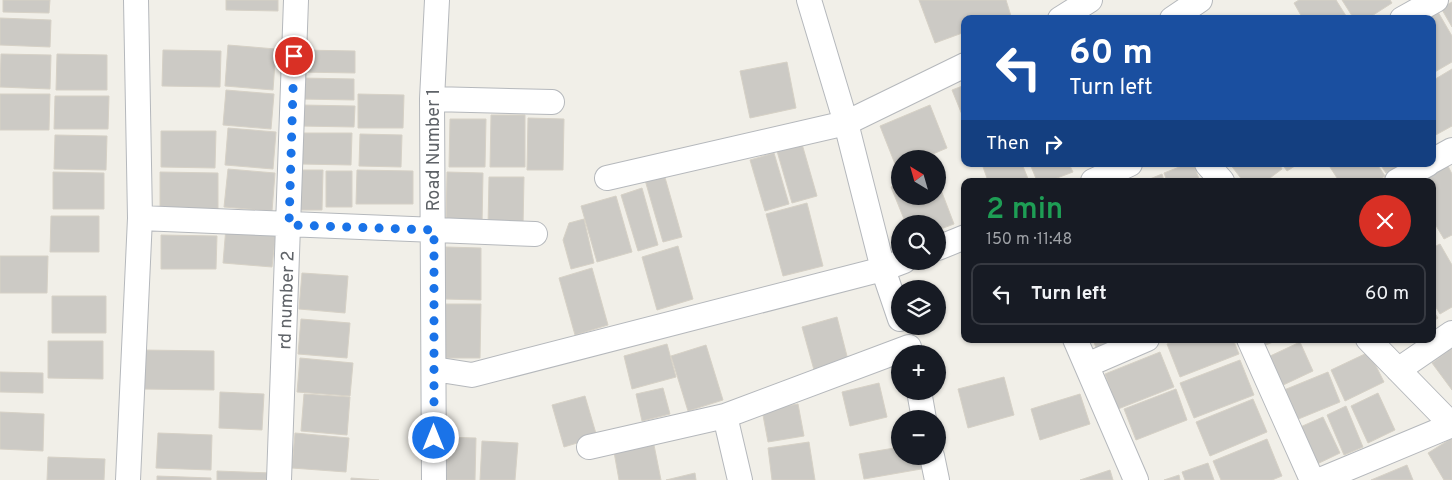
<!DOCTYPE html>
<html lang="en">
<head>
<meta charset="utf-8">
<style>
  body { margin:0; font-family:Overpass,sans-serif; background:#20242c; color:#f1f3f6; height:100vh; display:flex; flex-direction:column; font-size:19px; white-space:nowrap }
  * { box-sizing:border-box; margin:0 }
  p { font-size:16px; color:#9ea1a6 }
  .icon { flex:none; width:28px; height:28px; fill:none; stroke:currentColor; stroke-width:2; stroke-linecap:round; stroke-linejoin:round }
  .map { position:relative; flex:1; overflow:hidden }
  .side { position:absolute; left:961px; top:178px; width:475px; height:165px; display:flex; flex-direction:column; background:#171b24; border-radius:10px; box-shadow:0 1px 4px #0004 }
  .side>* { flex:none }
  .hud { position:absolute; left:961px; top:15px; width:475px; height:152px; border-radius:10px; box-shadow:0 1px 4px #0004; background:#1a4fa0; color:#fff; overflow:hidden }
  .needle { width:32px; rotate:323deg }
  .tools { position:absolute; left:891px; top:150px; display:grid; gap:10px }
  .tools a { display:grid; place-items:center; width:55px; height:55px; border-radius:50%; background:#171b24; box-shadow:0 1px 4px #0004; font-size:25px }
  .pin { position:absolute; display:grid; place-items:center; width:42px; height:42px; color:#fff; margin:-21px; border:2px solid #fff; border-radius:50%; box-shadow:0 1px 5px #0007 }
  .me { position:absolute; width:55px; margin:-28px; rotate:0deg; stroke-linejoin:round; filter:drop-shadow(0 0 4px #0008) }
  .turn { display:flex; align-items:center; gap:18px; height:105px; padding:0 25px; font-size:22px }
  .turn .icon { width:65px; height:65px; stroke-width:2.5 }
  .turn b { display:block; font-size:35px; line-height:42px }
  .then { display:flex; align-items:center; height:48px; padding:0 25px; background:#0003; gap:10px; font-size:19px }
  .round { display:grid; place-items:center; flex:none; width:52px; height:52px; border-radius:26px; background:#20242c }
  .headline { display:flex; align-items:center; justify-content:space-between; height:85px; padding:0 25px }
  h1 { font-size:30px; font-weight:600; line-height:38px; color:#1e9e55 }
  ul { padding:0; list-style:none }
  li { display:flex; align-items:center; gap:15px; height:62px; margin:0 10px 8px; padding:0 15px; border:2px solid #363941; border-radius:10px }
  li div { flex:1 }
  li b { display:block; font-size:19px }
  li em { font-style:normal }
  .map>svg:first-child { display:block }
</style>
</head>
<body>
<div class="map">
<svg width="1452" height="480" viewBox="0 0 1452 480">
  <rect width="100%" height="100%" fill="#f1efe8"/>
  <path fill="#cccac5" stroke="#d6d1c6" d="M3 0H50L49 13 3 12Z
    M226 0H278V11L226 10Z
    M919 0H1006L1011 16 1003 19H965V32L935 43Z
    M1299 0H1336L1348 19H1303L1294 3Z
    M1342 0H1390L1392 3 1367 19H1354Z
    M1452 2V27L1441 8Z
    M1438 12 1452 36V62L1433 73 1432 19H1427Z
    M0 18 51 20 50 47 0 45Z
    M228 45 276 49 273 90 225 86Z
    M163 50 221 51 220 87 162 86Z
    M301 50 355 51V73L300 72Z
    M1 54 51 55 50 89 0 87Z
    M57 54 107 55V90H56Z
    M787 62 796 108 750 118 740 71Z
    M1452 69V126L1432 137V81Z
    M301 78 354 79V100L300 99Z
    M965 85V122L952 90Z
    M226 90 274 94 271 129 223 125Z
    M0 94H50L49 130H0Z
    M358 94 404 95 403 128H358Z
    M55 96H109L108 129H54Z
    M301 105 355 106 354 127 300 126Z
    M930 105 947 148 921 159H900V168L897 169 880 126Z
    M491 115H525V167H490Z
    M528 118 564 119 563 170H527Z
    M450 119H486L485 167H449Z
    M228 128 276 132 273 169 225 165Z
    M161 131H216L215 168 161 167Z
    M300 133H352L351 165 300 164Z
    M360 134 402 135 401 167 359 166Z
    M55 135 107 136 106 170 54 169Z
    M802 144 817 196 792 203 777 151Z
    M774 153 789 204 765 211 750 160Z
    M982 164H1022L1029 181H988Z
    M1030 164H1069L1073 172 1049 181H1037Z
    M1187 164H1193L1200 181H1167L1164 173Z
    M1230 164H1279L1282 169 1266 181H1243Z
    M1282 164H1298L1287 171Z
    M1328 164H1377L1385 176 1377 181H1339Z
    M1380 164H1403L1386 173Z
    M1447 164 1452 174V235L1444 239 1432 219V181H1416Z
    M228 169 275 173 272 211 224 207Z
    M299 170H323L322 210H298Z
    M357 170 413 171V204H356Z
    M326 171H352V207H326Z
    M53 172 104 173V209H53Z
    M160 172 218 173V209H160Z
    M447 172 483 173 482 225H446Z
    M664 174 682 237 663 242 645 180Z
    M1162 174 1164 181H1145Z
    M489 177H524L523 227H488Z
    M938 182 954 224 938 230V224H906L891 187 900 183V196H938Z
    M642 188 658 245 638 251 621 195Z
    M616 196 632 252 597 262 581 206Z
    M807 203 823 266 783 276 766 214Z
    M51 216H99V252H50Z
    M584 219 594 263 571 269 563 240 569 223Z
    M226 227 276 231 272 267 223 263Z
    M161 235 217 236 216 269H161Z
    M1440 244 1452 265V307L1440 314 1432 301V248Z
    M678 246 693 299 657 310 642 257Z
    M446 247 481 248V300L445 299Z
    M0 256H48L47 293H0Z
    M592 268 608 325 575 335 559 278Z
    M302 273 348 276 345 313 299 309Z
    M52 296H106V333H52Z
    M444 304H481L480 358H443Z
    M1432 309 1438 318 1432 322Z
    M837 317 848 360 814 370 802 327Z
    M301 319 350 323 347 358 298 354Z
    M1093 339H1119L1096 348Z
    M1182 339H1233L1239 354 1180 377 1167 344Z
    M1260 339H1281L1263 346Z
    M48 341H103V379L48 378Z
    M1300 342 1313 371 1279 387 1266 358Z
    M667 344 676 377 632 389 624 356Z
    M706 345 723 400 688 411 671 356Z
    M1452 348V390L1432 363Z
    M142 350 214 351V390L141 389Z
    M1160 352 1174 387 1118 409 1105 374Z
    M1369 352 1384 382 1345 401 1331 370Z
    M300 358 353 363 350 396 297 392Z
    M1240 360 1254 395 1194 418 1180 383Z
    M0 372 43 373V393L0 392Z
    M1328 372 1340 402 1296 420 1284 390Z
    M1004 377 1014 415 968 428 958 389Z
    M879 383 887 417 850 426 842 392Z
    M663 388 670 414 642 421 636 394Z
    M1176 389 1187 420 1136 440 1124 409Z
    M220 392 264 394 262 430 219 428Z
    M1378 393 1395 430 1368 443 1351 406Z
    M304 394 350 397 347 435 301 431Z
    M1080 394 1090 424 1040 440 1031 409Z
    M585 396 597 437 564 447 552 405Z
    M1253 399 1267 432 1210 456 1196 422Z
    M798 404 804 436 768 442 762 410Z
    M1346 406 1363 447 1344 455 1327 415Z
    M0 412 44 414 43 451 0 449Z
    M1323 417 1340 453 1315 465 1298 428Z
    M158 433 212 435 211 470 156 468Z
    M295 433 349 438 346 472 292 468Z
    M441 437 476 438 475 480H440Z
    M1452 438V480H1444L1428 453Z
    M1267 439 1282 476 1272 480H1221L1213 461Z
    M482 441 518 443 515 480H480Z
    M809 442 815 480H772L768 448Z
    M654 445 661 480H619L614 452Z
    M900 447V456H925L927 468 864 479 859 454Z
    M48 457 105 459 104 480H47Z
    M1208 463 1214 480H1185L1182 472Z
    M1407 465 1413 480H1371Z
    M1110 470 1113 480H1080Z
    M217 471 271 473V480H217Z
    M695 473 696 480H666Z
    M1179 475 1180 480H1164Z
    M157 476 211 478V480H157Z
    M351 478 379 480H351Z"/>
  <g fill="none" stroke-linecap="round" stroke-linejoin="round">
    <defs>
      <path id="street" d="M809 0 846 123 883 269 900 319
        M1060 19 1090 0
        M1172 19 1200 0
        M1402 19 1436 0
        M432 99 552 102
        M1432 161 1452 150
        M1207 164 1222 181
        M607 178 846 123 965 65
        M1093 181 1130 164
        M1397 181 1428 164
        M140 218 535 234
        M938 248 965 237
        M1075 339 1136 480
        M1249 339 1312 480
        M1368 339 1452 425
        M1087 365 1147 339
        M434 369 472 375 883 269 904 261
        M1398 370 1452 333
        M919 391 924 419
        M725 416 740 480
        M589 447 725 416 909 347
        M932 456 937 480
        M128 480 140 218 136 0
        M279 480 296 0
        M434 480 432 99 437 0
        M1320 480 1452 425"/>
    </defs>
    <use href="#street" stroke="#b5b8bc" stroke-width="26"/>
    <use href="#street" stroke="#fff" stroke-width="24"/>
  </g>
  <g fill="none" stroke-linecap="round" stroke-linejoin="round">
    <path stroke="#1a73e8" stroke-width="9" stroke-dasharray="0 16.2" d="M294 56 289 225 434 230V438"/>
  </g>
  <g text-anchor="middle" stroke-width="5" stroke-linejoin="round" paint-order="stroke">
    <g font-size="18" fill="#5f6368" stroke="#fff">
      <text transform="translate(433 150) rotate(-90)" y="6">Road Number 1</text>
      <text transform="translate(286 300) rotate(-88)" y="6">rd number 2</text>
    </g>
  </g>
</svg>
<div class="tools">
<a><svg class="needle" viewBox="-14 -14 28 28"><path d="M0-13l5 13h-10z" fill="#e53935"/><path d="M0 13l5-13h-10z" fill="#9ea1a6"/></svg></a>
<a><svg class="icon" aria-label="search" viewBox="0 0 24 24"><circle cx="10" cy="10" r="6"/><path d="M15 15l6 6"/></svg></a>
<a><svg class="icon" aria-label="layers" viewBox="0 0 24 24"><path d="M12 4l9 5-9 5-9-5zM3 14l9 5 9-5"/></svg></a>
<a>+</a>
<a>−</a>
</div>
<div class="pin" style="left:294px;top:56px;background:#d93025"><svg class="icon" aria-label="arrive" viewBox="0 0 24 24"><path d="M6 21V4h12l-3 4 3 4H6"/></svg></div>
<svg class="me" style="left:434px;top:438px" viewBox="-20 -20 40 40"><circle r="17" fill="#1a73e8" stroke="#fff" stroke-width="3"/><path d="M0-11L8 9 0 5-8 9z" fill="#fff"/></svg>
<div class="hud">
<div class="turn"><svg class="icon" aria-label="left" viewBox="0 0 24 24"><path d="M17 20v-9H6M10 6l-5 5 5 5"/></svg><div><b>60 m</b>Turn left</div></div>
<div class="then">Then<svg class="icon" aria-label="right" viewBox="0 0 24 24"><path d="M7 20v-9h11M14 6l5 5-5 5"/></svg></div>
</div>
<section class="side">
<div class="headline"><div><h1>2 min</h1><p>150 m · 11:48</p></div><a class="round" style="background:#d93025;color:#fff"><svg class="icon" aria-label="close" viewBox="0 0 24 24"><path d="M6 6l12 12M18 6L6 18"/></svg></a></div>
<ul>
<li><svg class="icon" aria-label="left" viewBox="0 0 24 24"><path d="M17 20v-9H6M10 6l-5 5 5 5"/></svg><div><b>Turn left</b></div><em>60 m</em></li>
</ul>
</section>
</div>
</body>
</html>
